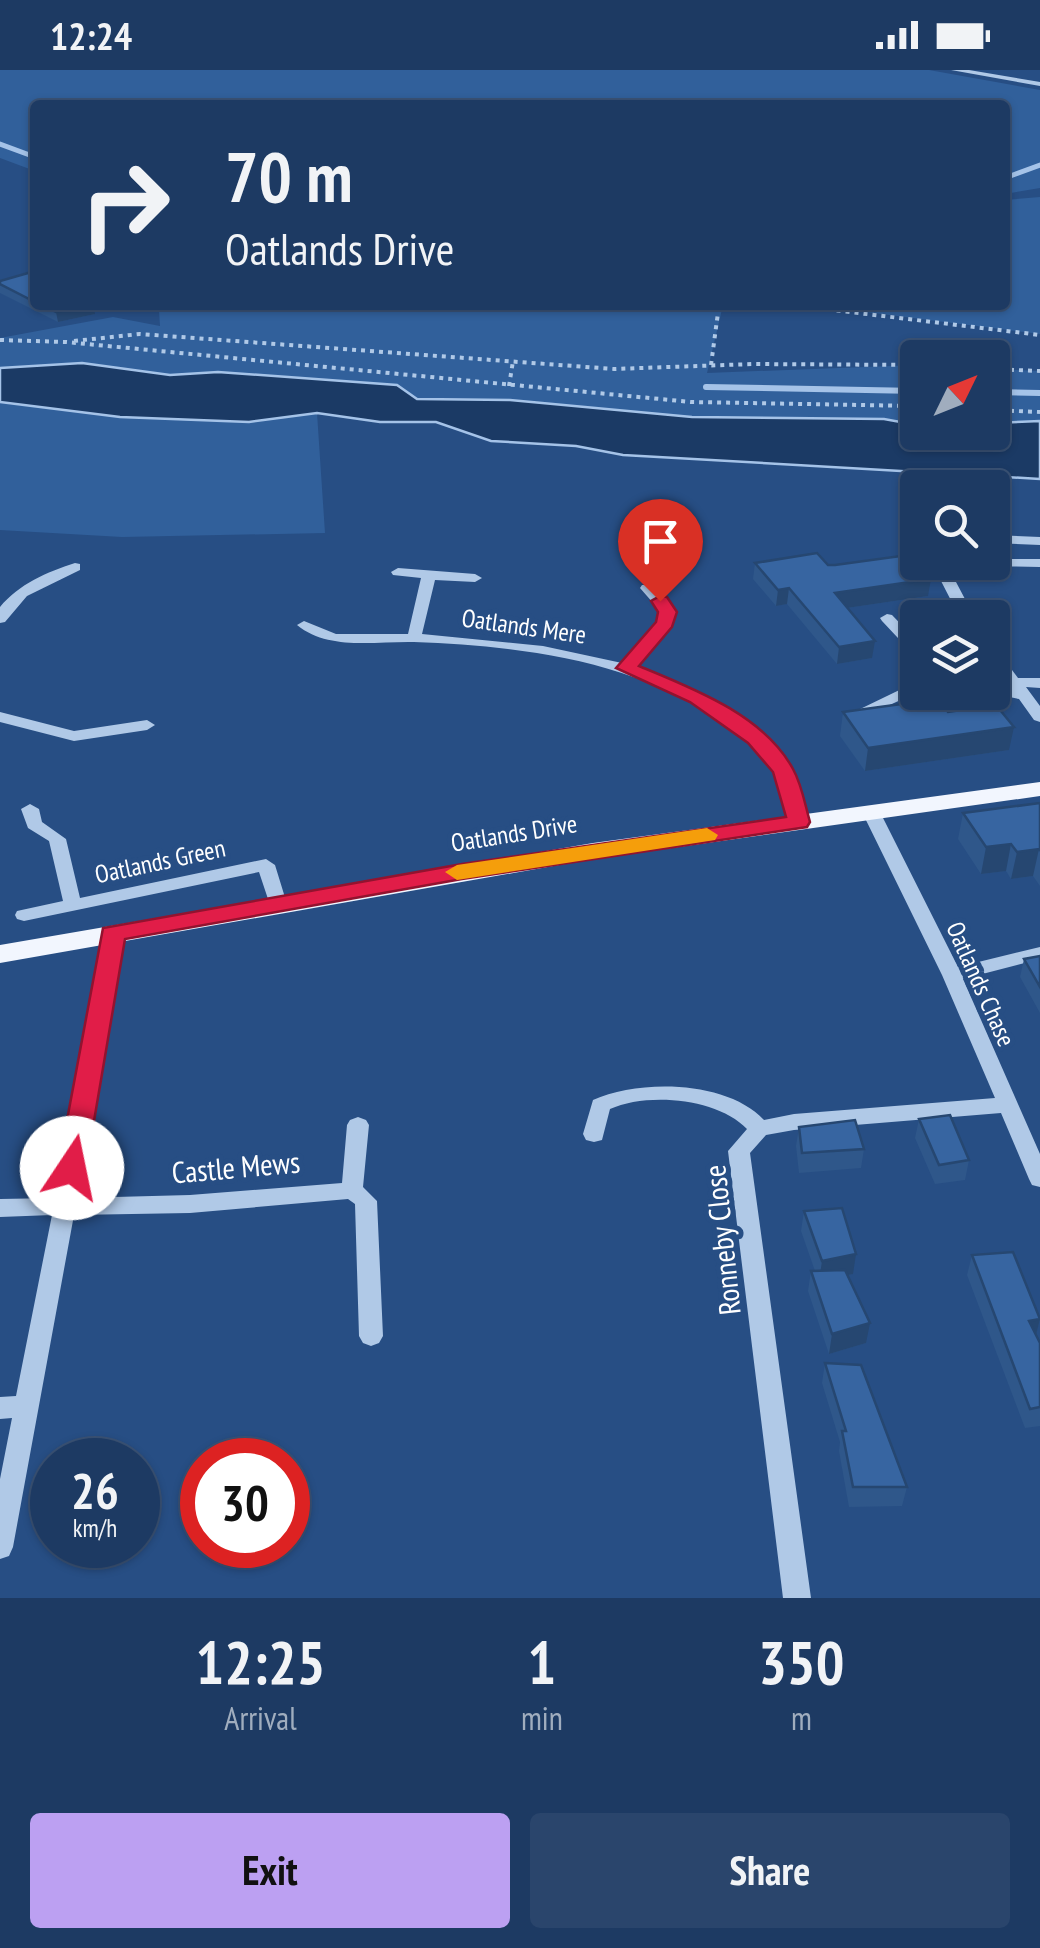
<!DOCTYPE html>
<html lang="en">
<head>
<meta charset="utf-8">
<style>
  body { margin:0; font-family:"PT Sans Narrow",sans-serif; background:#2a456c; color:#f1f3f6; height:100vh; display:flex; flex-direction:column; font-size:38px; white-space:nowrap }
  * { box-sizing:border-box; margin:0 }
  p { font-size:32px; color:#a0adbe }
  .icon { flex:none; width:55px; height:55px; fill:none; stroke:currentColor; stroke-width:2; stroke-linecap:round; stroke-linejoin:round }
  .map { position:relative; height:1528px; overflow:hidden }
  .drawer { display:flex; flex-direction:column; background:#1d3a63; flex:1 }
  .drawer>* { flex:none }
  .top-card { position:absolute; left:30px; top:30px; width:980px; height:210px; border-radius:10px; box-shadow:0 2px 8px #0004,0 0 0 2px #3b5478; background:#1d3a63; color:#f1f3f6; overflow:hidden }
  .needle { width:65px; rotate:47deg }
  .controls { position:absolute; left:900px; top:270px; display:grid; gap:20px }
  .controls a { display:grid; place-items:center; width:110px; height:110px; border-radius:10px; background:#1d3a63; box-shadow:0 2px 8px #0004,0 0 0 2px #3b5478; font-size:50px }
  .speed { position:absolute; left:30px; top:1368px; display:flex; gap:20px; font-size:50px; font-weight:700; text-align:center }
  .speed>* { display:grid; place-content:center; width:130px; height:130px; border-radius:50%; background:#1d3a63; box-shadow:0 2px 8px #0004,0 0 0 2px #3b5478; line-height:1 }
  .speed small { font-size:25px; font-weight:400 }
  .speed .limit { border:15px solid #d22; background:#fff; color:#111 }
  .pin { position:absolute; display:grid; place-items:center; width:85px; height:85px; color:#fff; margin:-102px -42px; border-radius:50% 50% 50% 0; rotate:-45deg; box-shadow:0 0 10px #0007 }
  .pin .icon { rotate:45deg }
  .me { position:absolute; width:110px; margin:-55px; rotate:11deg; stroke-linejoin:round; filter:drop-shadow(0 0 8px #0008) }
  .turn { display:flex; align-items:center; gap:35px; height:210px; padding:0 30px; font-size:45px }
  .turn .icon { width:130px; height:130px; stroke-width:2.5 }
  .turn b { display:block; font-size:70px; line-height:85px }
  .eta { display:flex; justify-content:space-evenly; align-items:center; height:170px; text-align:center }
  .eta b { font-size:60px; font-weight:700; line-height:70px }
  .primary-button { display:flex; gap:20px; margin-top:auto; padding:20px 30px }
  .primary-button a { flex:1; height:115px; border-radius:10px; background:#bca0f2; color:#111; font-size:40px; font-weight:700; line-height:115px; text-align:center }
  .primary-button a+a { background:#2a456c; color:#f1f3f6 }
  .status { display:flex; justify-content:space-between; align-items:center; height:70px; padding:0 50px; background:#1d3a63; direction:ltr }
  .status svg { height:28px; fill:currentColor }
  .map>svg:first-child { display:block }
</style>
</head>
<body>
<div class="status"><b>12:24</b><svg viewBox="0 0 49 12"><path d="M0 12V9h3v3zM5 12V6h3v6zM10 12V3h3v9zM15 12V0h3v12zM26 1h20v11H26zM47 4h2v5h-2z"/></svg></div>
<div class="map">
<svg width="1040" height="1528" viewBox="0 0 1040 1528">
  <rect width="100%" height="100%" fill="#274e84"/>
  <path fill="#31609b" d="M0 0H929L1040 20V118L1005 124V35H35V101L0 88Z
    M1040 127V264L810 235H1005V130Z
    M167 235 392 236 388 240 397 235H723L707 303 917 295V355L884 349 692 347 510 330 417 329 397 315 218 302 170 305 82 293 0 298V268L113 247 160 256 159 240Z
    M992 299 1040 301V351L993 353Z
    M0 333 120 347 249 352 317 343 325 463 122 467 0 460Z"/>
  <path fill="#1b3a65" stroke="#a5c3e8" stroke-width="2.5" d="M82 293 170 305 218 302 397 315 417 329 510 330 692 347 884 349 917 355 918 362H992L993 353 1040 351V409L623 385 576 376 491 371 436 352H380L317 343 249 352 120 347 0 332V298Z"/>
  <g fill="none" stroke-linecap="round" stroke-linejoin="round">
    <path stroke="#a5c3e8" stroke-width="5" d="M0 74 35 87
      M1005 108 1040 95"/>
    <path stroke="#a5c3e8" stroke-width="6" d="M706 317 918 321
      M992 322 1040 323"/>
    <path stroke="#b0c9e7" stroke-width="4" stroke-dasharray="4 5" stroke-linecap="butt" d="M792 235 1040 265
      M0 270 66 272 691 332 918 336
      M74 271 140 264 614 299 753 294 918 295
      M711 295 719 235
      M992 299 1040 301
      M509 316 513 291
      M992 340 1040 342"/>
    <path fill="#b0c9e7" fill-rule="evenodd" d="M951 0H969L1040 12V16Z
      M992 465 1040 467V475L992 473Z
      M992 489H1040V497C1011 497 980 492 956 512L975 548H960L941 511 963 495 992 492Z
      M75 493 80 494V500L27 526 5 552 0 553V537C19 514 47 502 75 493Z
      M398 498 475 504 482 508 475 512 435 510 422 564 543 576 622 593 658 552 661 542 640 518 642 515H652L675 542 670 556 636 596C689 616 762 648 791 700 800 716 803 734 808 752L799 757 790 752C785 733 782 711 771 695 760 678 742 665 726 654 635 590 522 576 414 572 375 571 329 581 297 555L304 551 336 564H408L421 508 393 505 391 502Z
      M887 544 892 545 918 572V585L913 584 882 551 880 548Z
      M992 579 997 580 1018 608H1040V618L1026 617 1040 636V652L1034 650 1019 629 985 622H992V616L1011 619 992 594Z
      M918 611V622L870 644H858L856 641Z
      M0 642 74 661 147 650 155 655 147 660 74 671 0 652Z
      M30 734 39 739 42 752 66 769 80 828 266 789 275 795 287 834 278 840 271 838 259 802 24 851 17 849 15 845 17 841 63 831 49 771 28 758 21 739Z
      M871 737 880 742 958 897 1040 877V889L963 909 1040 1084V1117L1032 1115 1029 1109 1001 1043 794 1060 766 1065 750 1083 811 1528H783L728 1081 747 1059C718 1028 647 1022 610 1039L602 1070 594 1072 586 1070 583 1064 593 1030C639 1009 727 1010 764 1050L794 1044 995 1028 942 905 862 742Z
      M112 857 121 863 123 877 77 1128 190 1125 342 1113 347 1055 350 1050 358 1047 366 1050 369 1055 363 1117 377 1131 383 1266 379 1273 371 1276 363 1273 359 1266 355 1134 348 1129 190 1143 74 1145 13 1477 9 1486 0 1489V1409L12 1348 0 1349V1327L16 1326 52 1145 0 1147V1129L55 1128 105 877 103 863Z"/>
    <path fill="#f2f6fe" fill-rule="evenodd" d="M1040 712V726L593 789 0 893V875L593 773Z"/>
  </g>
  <path fill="#2f578a" d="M35 201V235H97L94 236 95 244 58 252 0 223V211Z
    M755 493 828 495 928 526 847 538 872 588 837 594 787 534 776 536 753 509Z
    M843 642H948L1009 680 865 701 840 666Z
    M1040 733V816L1033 806 1011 809 1006 801 981 804 958 769 963 743Z
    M1040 886V943L1020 907 1024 889Z
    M919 1049 969 1090 965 1110 935 1114 915 1068Z
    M799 1057 864 1079 861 1098 799 1103 796 1076Z
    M804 1141 853 1204 847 1205 866 1273 829 1284 808 1221 811 1201H815L801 1161Z
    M972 1185 1040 1249 1036 1264 1040 1273V1356L1025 1358 967 1205Z
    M825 1293 907 1417 902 1436 849 1437 839 1381 840 1372 822 1313Z"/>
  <path fill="#264771" d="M87 235H97L94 236 95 244 58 252 56 242Z
    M931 509 928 526 833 540 835 523Z
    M789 518 787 534 776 536 778 520Z
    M875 571 872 588 837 594 839 577Z
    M1014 657 1009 680 865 701 868 678Z
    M1011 774 1006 801 981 804 986 777Z
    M1039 779 1033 806 1011 809 1017 782Z
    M856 1184 853 1204 819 1211 822 1191Z
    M1040 1249 1035 1269 1029 1251Z
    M870 1253 866 1273 829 1284 832 1264Z"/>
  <path fill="#3765a1" stroke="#264771" stroke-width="2.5" d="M35 201V232L0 214V211Z
    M42 235H91L56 242Z
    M969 405 973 418H928L924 406Z
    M817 483 828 495H835L908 485 931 509 835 523 875 571 839 577 789 518 778 520 755 493Z
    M938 629 948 642 996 635 1014 657 868 678 843 642Z
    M1040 733V781L1039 779 1017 782 1011 774 986 777 963 743Z
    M1040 886V917L1024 889Z
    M950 1045 969 1090 939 1095 919 1049Z
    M855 1050 864 1079 802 1083 799 1057Z
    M842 1138 856 1184 822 1191 804 1141Z
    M1013 1182 1040 1249 1029 1251 1040 1273V1337L1030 1339 972 1185Z
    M845 1200 870 1253 832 1264 811 1201Z
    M825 1293 861 1295 907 1417H853L842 1361H846Z"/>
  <path fill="#e11d48" stroke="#92132f" stroke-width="2.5" d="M660 526 667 527 677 542 672 557 639 596C692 618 764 645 793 699 802 715 805 735 810 752L807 757 462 809 125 869 86 1098 82 1106 72 1109 62 1106 58 1098 103 858 462 794 786 747 773 702 748 673 690 632 616 598 656 552 658 542 651 531Z"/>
  <path fill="#f59e0b" d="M707 758 718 765 715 770 457 810 445 802 457 795Z"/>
  <g text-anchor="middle" stroke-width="10" stroke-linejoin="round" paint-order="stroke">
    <g font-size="25" fill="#fff" stroke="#274e84">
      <text transform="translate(524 556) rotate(8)" y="9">Oatlands Mere</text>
      <text transform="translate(514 763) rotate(-9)" y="9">Oatlands Drive</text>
      <text transform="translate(160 791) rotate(-12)" y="9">Oatlands Green</text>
      <text transform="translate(981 914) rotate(66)" y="9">Oatlands Chase</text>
    </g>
    <g font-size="30" fill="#fff" stroke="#274e84">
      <text transform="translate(236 1098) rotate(-5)" y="10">Castle Mews</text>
      <text transform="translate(723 1170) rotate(-96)" y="10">Ronneby Close</text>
    </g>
  </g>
</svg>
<div class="controls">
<a><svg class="needle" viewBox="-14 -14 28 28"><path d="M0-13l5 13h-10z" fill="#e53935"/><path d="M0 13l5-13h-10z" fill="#a0adbe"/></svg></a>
<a><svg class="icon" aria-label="search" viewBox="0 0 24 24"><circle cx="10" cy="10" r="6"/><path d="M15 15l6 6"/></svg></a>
<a><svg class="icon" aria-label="layers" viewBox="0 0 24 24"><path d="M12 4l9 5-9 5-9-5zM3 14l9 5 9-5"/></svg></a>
</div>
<div class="speed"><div>26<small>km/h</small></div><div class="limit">30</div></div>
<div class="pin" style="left:660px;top:531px;background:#d93025"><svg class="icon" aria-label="arrive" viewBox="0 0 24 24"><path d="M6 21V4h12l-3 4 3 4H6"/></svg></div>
<svg class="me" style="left:72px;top:1098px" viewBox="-20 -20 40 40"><circle r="19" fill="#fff"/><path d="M0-13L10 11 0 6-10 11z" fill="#e11d48"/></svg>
<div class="top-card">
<div class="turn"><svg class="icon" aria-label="right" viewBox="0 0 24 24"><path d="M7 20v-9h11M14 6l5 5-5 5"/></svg><div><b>70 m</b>Oatlands Drive</div></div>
</div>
</div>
<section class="drawer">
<div class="eta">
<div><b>12:25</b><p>Arrival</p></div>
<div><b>1</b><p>min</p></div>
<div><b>350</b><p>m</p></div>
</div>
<div class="primary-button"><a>Exit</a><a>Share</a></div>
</section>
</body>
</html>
